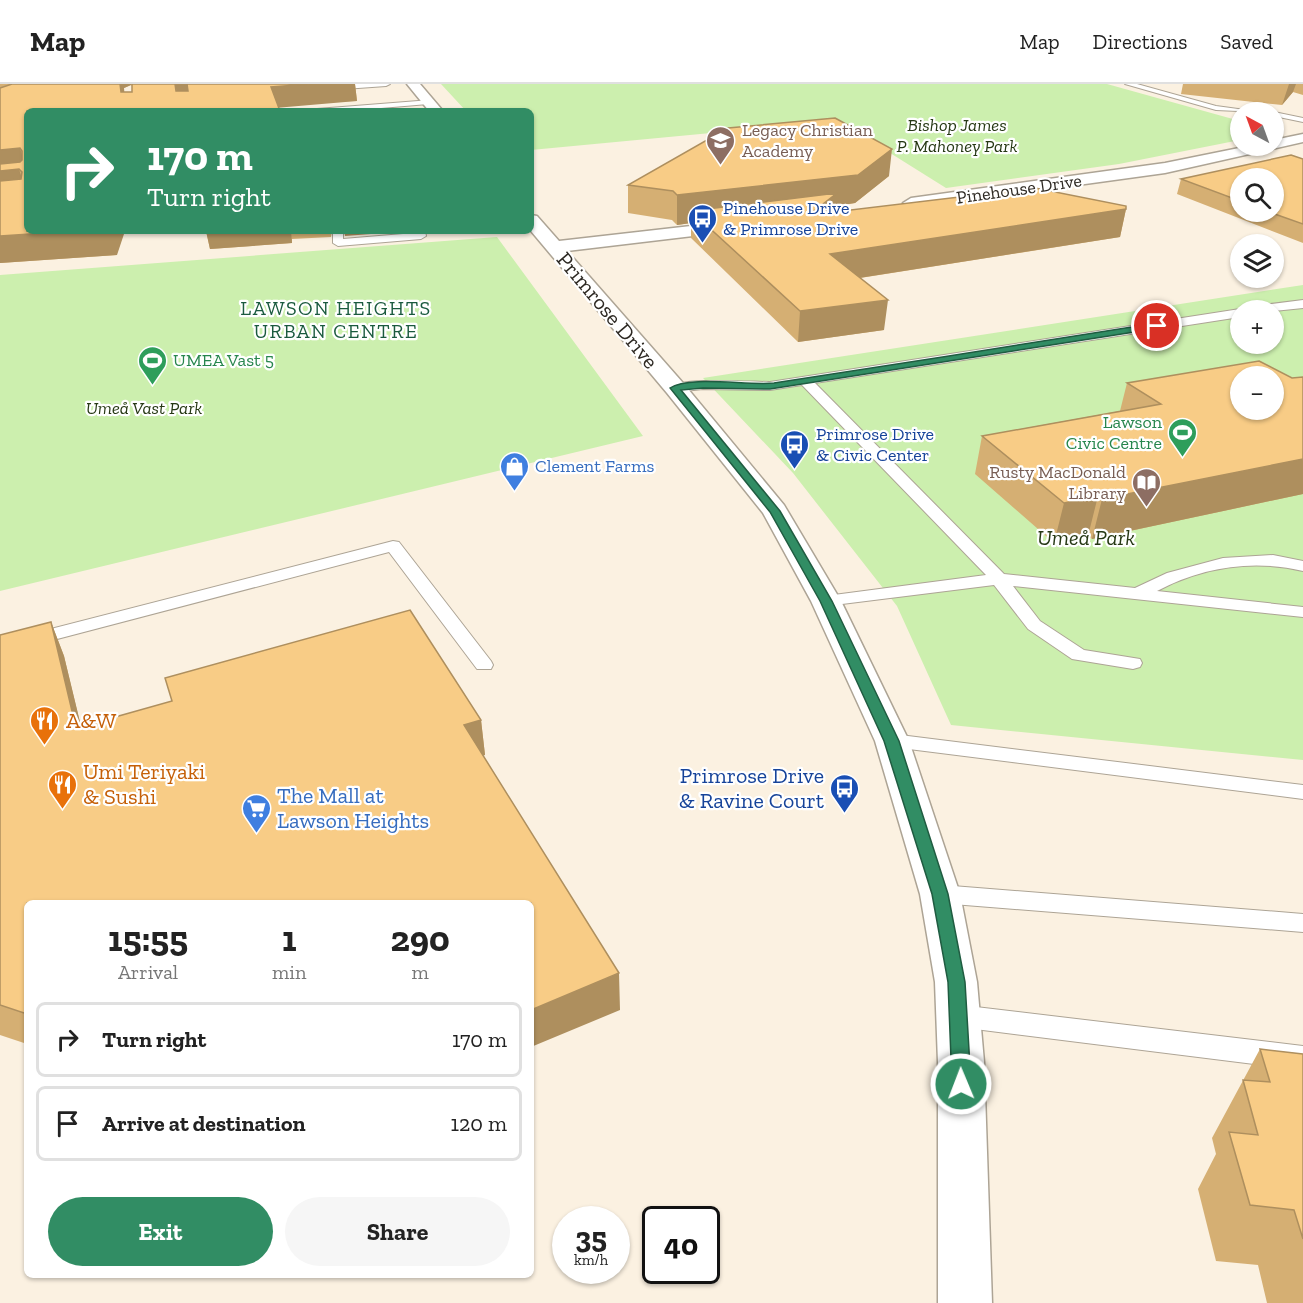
<!DOCTYPE html>
<html lang="en">
<head>
<meta charset="utf-8">
<style>
  body { margin:0; font-family:"Zilla Slab",serif; background:#f6f6f6; color:#222; height:100vh; display:flex; flex-direction:column; font-size:22px; white-space:nowrap }
  * { box-sizing:border-box; margin:0 }
  p { font-size:20px; color:#767676 }
  .icon { flex:none; width:33px; height:33px; fill:none; stroke:currentColor; stroke-width:2; stroke-linecap:round; stroke-linejoin:round }
  .map { position:relative; flex:1; overflow:hidden }
  .sheet { position:absolute; left:24px; top:816px; width:510px; height:378px; display:flex; flex-direction:column; background:#fff; border-radius:9px; box-shadow:0 2px 4px #0004 }
  .sheet>* { flex:none }
  .hud { position:absolute; left:24px; top:24px; width:510px; height:126px; border-radius:9px; box-shadow:0 2px 4px #0004; background:#318d64; color:#fff; overflow:hidden }
  .needle { width:39px; rotate:319deg }
  .controls { position:absolute; left:1230px; top:18px; display:grid; gap:12px }
  .controls a { display:grid; place-items:center; width:54px; height:54px; border-radius:50%; background:#fff; box-shadow:0 2px 4px #0004; font-size:30px }
  .speed { position:absolute; left:552px; top:1122px; display:flex; gap:12px; font-size:30px; font-weight:700; text-align:center }
  .speed>* { display:grid; place-content:center; width:78px; height:78px; border-radius:50%; background:#fff; box-shadow:0 2px 4px #0004; line-height:1 }
  .speed small { font-size:15px; font-weight:400 }
  .speed .limit { border:3px solid #111; border-radius:9px; background:#fff; color:#111 }
  .pin { position:absolute; display:grid; place-items:center; width:51px; height:51px; color:#fff; margin:-26px; border:3px solid #fff; border-radius:50%; box-shadow:0 2px 6px #0007 }
  .me { position:absolute; width:66px; margin:-33px; rotate:359deg; stroke-linejoin:round; filter:drop-shadow(0 0 4px #0008) }
  .turn { display:flex; align-items:center; gap:21px; height:126px; padding:0 24px; font-size:27px }
  .turn .icon { width:78px; height:78px; stroke-width:2.5 }
  .turn b { display:block; font-size:42px; line-height:51px }
  .eta { display:flex; justify-content:space-evenly; align-items:center; height:102px; text-align:center }
  .eta b { font-size:36px; font-weight:700; line-height:42px }
  .button { display:flex; gap:12px; margin-top:auto; padding:12px 24px }
  .button a { flex:1; height:69px; border-radius:36px; background:#318d64; color:#fff; font-size:24px; font-weight:700; line-height:69px; text-align:center }
  .button a+a { background:#f6f6f6; color:#222 }
  ul { padding:0; list-style:none }
  li { display:flex; align-items:center; gap:18px; height:75px; margin:0 12px 9px; padding:0 12px; border:3px solid #e0e0e0; border-radius:9px }
  li div { flex:1 }
  li b { display:block; font-size:22px }
  li em { font-style:normal }
  header { display:flex; align-items:center; gap:36px; box-sizing:border-box; height:84px; padding:0 30px; background:#fff; border-bottom:2px solid #e0e0e0 }
  header strong { font-size:28px }
  nav { display:flex; gap:33px; margin-inline-start:auto; font-size:21px }
  .map>svg:first-child { display:block }
</style>
</head>
<body>
<header>
<strong>Map</strong>
<nav><a>Map</a><a>Directions</a><a>Saved</a></nav>
</header>
<div class="map">
<svg width="1303" height="1219" viewBox="0 0 1303 1219">
  <rect width="100%" height="100%" fill="#fbf1e1"/>
  <path fill="#ccefae" fill-rule="evenodd" d="M441 0H1107L1240 37V56L1119 80 946 104 839 37 531 66V27H466Z
    M497 153 643 352 0 507V191Z
    M1303 201V676L951 641 897 522 793 389 703 294ZM1240 226H1274V260H1240ZM1240 292H1274V326H1240Z"/>
  <g fill="none" stroke-linecap="round" stroke-linejoin="round">
    <defs>
      <path id="service" d="M355 0H390L386 2 330 6 326 4Z
        M1125 0H1137L1216 22 1260 28 1216 26Z
        M431 16V20H428L346 27H313L317 25Z
        M1271 28H1274L1303 34V38L1274 32V28Z
        M333 147H343V155L415 149V147H425L426 152 421 155 338 162 333 159Z
        M1303 216V224L1274 227 1249 226 1255 222Z
        M1240 225 1244 226H1240V233L815 299 1004 490 1135 504 1167 489 1223 474 1273 471 1303 477V487C1253 475 1202 483 1157 507L1303 523V533L1013 502 1040 537 1084 566 1140 575 1142 579 1140 583 1133 585 1072 575 1028 545 994 501 826 522 820 521 817 517 820 513 826 512 986 491 802 301 770 306 703 305 675 308 668 304C679 293 751 298 770 298Z
        M393 457 399 458 491 577 493 581 491 585H477L389 468 0 570V558Z
        M892 650 1303 701V715L885 662 882 657 885 652Z
        M940 801 1303 830V848L940 819 932 816 928 810 932 804Z
        M959 921 1303 962V986L959 943 950 940 946 932 950 924Z"/>
      <path id="tertiary" d="M407 0H420L443 27H429Z
        M1303 50V58L1165 89 911 124 903 119 911 114 1165 79 1249 62H1274V56Z
        M531 131 537 132 559 157 735 137 741 138 744 142 741 146 735 147 567 167 683 299 784 421 841 517 909 657 960 810 977 898 984 978 992 1219H938V978L935 898 920 810 875 657 811 517 763 429 667 309 531 147Z"/>
    </defs>
    <use href="#service" stroke="#ada495" stroke-width="2"/>
    <use href="#tertiary" stroke="#ada495" stroke-width="3"/>
    <use href="#service" fill="#fff" fill-rule="evenodd"/>
    <use href="#tertiary" fill="#fff" fill-rule="evenodd"/>
  </g>
  <path fill="#d5af73" fill-rule="evenodd" d="M0 0H355L357 17 27 27 117 171 0 179ZM131 1 132 2V8H124V4Z
    M1183 0H1303V11L1293 8 1282 21 1181 10Z
    M1303 75V159L1177 110 1181 95ZM1240 94 1274 128H1240Z
    M889 92 855 119 836 122 835 128 1126 125 1120 153 860 194 884 246 798 258 691 154V139L677 141 672 136 628 129V101Z
    M206 147H332L331 153 292 155V159L210 165Z
    M1303 293V410L1092 455 1088 452 1054 459 975 390 982 352 1120 327 1127 299 1292 294Z
    M51 538 64 572 81 643 481 636 485 671H483L620 926 27 819V960L0 951V551Z
    M1260 965 1303 970V1219H1267L1258 1181 1216 1177 1198 1105 1216 1070 1212 1054Z"/>
  <path fill="#ae8f5e" d="M120 0H131V1L124 4 126 27 121 8Z
    M175 0H355L357 17 275 24 178 14Z
    M1289 0H1296L1293 8 1282 21Z
    M20 64 27 88 19 85 27 110 0 112V66Z
    M892 65 889 92 855 119 836 122 835 136 691 127V139L677 141V111Z
    M1126 125 1120 153 827 199 830 170Z
    M75 147H125L117 171 0 179V152Z
    M206 147H291L292 159 210 165Z
    M344 147H384V149L345 152Z
    M888 216 884 246 798 258 800 227Z
    M1303 375V410L1092 455 1102 415Z
    M1098 412 1088 452 1054 459 1064 419Z
    M51 538 64 572 90 679 76 644Z
    M481 636 485 671 469 677 464 641Z
    M619 889 620 926 531 963V926Z"/>
  <path fill="#f8cc86" stroke="#ae8f5e" stroke-width="1.5" fill-rule="evenodd" d="M12 0H120L121 8H132V0H175L176 7H188L187 0H310L271 3 280 27H27V147H75L0 152V97L21 95 22 88 19 85 0 87V80L20 78 22 76V67L20 64 0 66V4Z
    M835 34 892 65 858 91 677 111 673 107 628 101 728 44Z
    M1291 71 1303 75V140L1269 128H1274V94H1240V117L1181 95Z
    M1035 104 1126 122V125L830 170 888 216 800 227 691 127 837 109 809 131Z
    M1259 277 1292 294 1303 293V375L1102 415 1098 412 1064 419 982 352 1161 320 1127 299ZM1240 292H1274V326H1240Z
    M410 526 481 636 464 641 619 889 531 926V819H27V930L0 921V551L51 538 76 644 172 617 165 594Z
    M1260 965 1303 970V1155L1294 1126 1250 1121 1229 1048 1258 1051 1243 996 1270 998Z"/>
  <path fill="#318d64" stroke="#205c41" stroke-width="1.5" d="M1157 239 1162 242 1160 244 770 305 703 304 681 306 780 427 832 517 899 657 948 810 965 898 971 1000 968 1006 961 1008 954 1006 952 1000 948 898 932 810 884 657 820 517 770 428 670 304C689 291 749 302 774 299 902 280 1029 259 1157 239Z"/>
  <defs>
    <symbol id="school-pin" viewBox="-11 -11 22 30"><path d="M0 17L-7.5 6A9.5 9.5 0 1 1 7.5 6Z" fill="#8d6e63" stroke="#fff"/><path d="M0-5L7-2L0 1L-7-2ZM-4 1L0 2.5L4 1V4Q0 6-4 4Z" fill="#fff"/></symbol>
    <symbol id="bus-pin" viewBox="-11 -11 22 30"><path d="M0 17L-7.5 6A9.5 9.5 0 1 1 7.5 6Z" fill="#1a4fb4" stroke="#fff"/><path d="M-5-6H5V4H4V6H2V4H-2V6H-4V4H-5ZM-3.5-4V0h7V-4ZM-3.5 1.2v1.5H-2V1.2ZM2 1.2v1.5H3.5V1.2Z" fill="#fff"/></symbol>
    <symbol id="stadium-pin" viewBox="-11 -11 22 30"><path d="M0 17L-7.5 6A9.5 9.5 0 1 1 7.5 6Z" fill="#2e9e5b" stroke="#fff"/><path d="M0-5a6.5 5 0 1 0 0 10a6.5 5 0 1 0 0-10ZM-3.5-1.8h7v3.6h-7Z" fill="#fff"/></symbol>
    <symbol id="shop-pin" viewBox="-11 -11 22 30"><path d="M0 17L-7.5 6A9.5 9.5 0 1 1 7.5 6Z" fill="#3f7fe0" stroke="#fff"/><path d="M-5-2.5h2.3a2.7 3.5 0 0 1 5.4 0H5L5.5 6h-11ZM-1.5-2.5h3a1.5 2.3 0 0 0-3 0Z" fill="#fff"/></symbol>
    <symbol id="library-pin" viewBox="-11 -11 22 30"><path d="M0 17L-7.5 6A9.5 9.5 0 1 1 7.5 6Z" fill="#8d6e63" stroke="#fff"/><path d="M-6-4Q-3-5.5-.7-3.5V5Q-3 3-6 4ZM6-4Q3-5.5 .7-3.5V5Q3 3 6 4Z" fill="#fff"/></symbol>
    <symbol id="restaurant-pin" viewBox="-11 -11 22 30"><path d="M0 17L-7.5 6A9.5 9.5 0 1 1 7.5 6Z" fill="#e8710a" stroke="#fff"/><path d="M-5-6h1v4h1v-4h1v4h1v-4h1v5L-1.5 .5V6h-2V.5L-5-1ZM5-6V6H3V1.5H1.5Q1.5-4 5-6Z" fill="#fff"/></symbol>
    <symbol id="supermarket-pin" viewBox="-11 -11 22 30"><path d="M0 17L-7.5 6A9.5 9.5 0 1 1 7.5 6Z" fill="#3f7fe0" stroke="#fff"/><path d="M-6-5.5h2.5l.6 2H6L4.5 2H-2.5L-4.4-4H-6ZM-1.5 3.2a1.3 1.3 0 1 0 .1 0ZM3 3.2a1.3 1.3 0 1 0 .1 0Z" fill="#fff"/></symbol>
  </defs>
  <g fill-rule="evenodd">
    <use href="#school-pin" x="704" y="40" width="33" height="45"/>
    <use href="#bus-pin" x="686" y="118" width="33" height="45"/>
    <use href="#stadium-pin" x="136" y="260" width="33" height="45"/>
    <use href="#stadium-pin" x="1166" y="332" width="33" height="45"/>
    <use href="#bus-pin" x="778" y="344" width="33" height="45"/>
    <use href="#shop-pin" x="498" y="366" width="33" height="45"/>
    <use href="#library-pin" x="1130" y="382" width="33" height="45"/>
    <use href="#restaurant-pin" x="28" y="620" width="33" height="45"/>
    <use href="#restaurant-pin" x="46" y="684" width="33" height="45"/>
    <use href="#bus-pin" x="828" y="688" width="33" height="45"/>
    <use href="#supermarket-pin" x="240" y="708" width="33" height="45"/>
  </g>
  <g text-anchor="middle" stroke-width="4.5" stroke-linejoin="round" paint-order="stroke">
    <g font-size="18" font-style="italic" fill="#263814" stroke="#fff">
      <text x="957" y="47">Bishop James<tspan x="957" dy="21">P. Mahoney Park</tspan></text>
      <text x="144" y="330">Umeå Vast Park</text>
    </g>
    <g font-size="18" fill="#785e54" stroke="#fff" text-anchor="start">
      <text x="742" y="52">Legacy Christian<tspan x="742" dy="21">Academy</tspan></text>
      <text x="1126" y="394" text-anchor="end">Rusty MacDonald<tspan x="1126" dy="21">Library</tspan></text>
    </g>
    <g font-size="18" fill="#2d2923" stroke="#fff">
      <text transform="translate(1019 105) rotate(-8)" y="6">Pinehouse Drive</text>
    </g>
    <g font-size="18" fill="#164399" stroke="#fff" text-anchor="start">
      <text x="723" y="130">Pinehouse Drive<tspan x="723" dy="21">&amp; Primrose Drive</tspan></text>
      <text x="816" y="356">Primrose Drive<tspan x="816" dy="21">&amp; Civic Center</tspan></text>
    </g>
    <g font-size="18" fill="#27864d" stroke="#fff" text-anchor="start">
      <text x="173" y="282">UMEA Vast 5</text>
      <text x="1162" y="344" text-anchor="end">Lawson<tspan x="1162" dy="21">Civic Centre</tspan></text>
    </g>
    <g font-size="18" fill="#366cbe" stroke="#fff" text-anchor="start">
      <text x="535" y="388">Clement Farms</text>
    </g>
    <g font-size="20" letter-spacing="1.5" fill="#1a5a3e" stroke="#fff">
      <text x="336" y="231">LAWSON HEIGHTS<tspan x="336" dy="23">URBAN CENTRE</tspan></text>
    </g>
    <g font-size="22" fill="#2d2923" stroke="#fff">
      <text transform="translate(608 226) rotate(50)" y="8">Primrose Drive</text>
    </g>
    <g font-size="22" font-style="italic" fill="#263814" stroke="#fff">
      <text x="1086" y="461">Umeå Park</text>
    </g>
    <g font-size="22" fill="#c56008" stroke="#fff" text-anchor="start">
      <text x="66" y="644">A&amp;W</text>
      <text x="83" y="695">Umi Teriyaki<tspan x="83" dy="25">&amp; Sushi</tspan></text>
    </g>
    <g font-size="22" fill="#164399" stroke="#fff" text-anchor="end">
      <text x="824" y="699">Primrose Drive<tspan x="824" dy="25">&amp; Ravine Court</tspan></text>
    </g>
    <g font-size="22" fill="#366cbe" stroke="#fff" text-anchor="start">
      <text x="277" y="719">The Mall at<tspan x="277" dy="25">Lawson Heights</tspan></text>
    </g>
  </g>
</svg>
<div class="controls">
<a><svg class="needle" viewBox="-14 -14 28 28"><path d="M0-13l5 13h-10z" fill="#e53935"/><path d="M0 13l5-13h-10z" fill="#767676"/></svg></a>
<a><svg class="icon" aria-label="search" viewBox="0 0 24 24"><circle cx="10" cy="10" r="6"/><path d="M15 15l6 6"/></svg></a>
<a><svg class="icon" aria-label="layers" viewBox="0 0 24 24"><path d="M12 4l9 5-9 5-9-5zM3 14l9 5 9-5"/></svg></a>
<a>+</a>
<a>−</a>
</div>
<div class="speed"><div>35<small>km/h</small></div><div class="limit">40</div></div>
<div class="pin" style="left:1157px;top:242px;background:#d93025"><svg class="icon" aria-label="arrive" viewBox="0 0 24 24"><path d="M6 21V4h12l-3 4 3 4H6"/></svg></div>
<svg class="me" style="left:961px;top:1000px" viewBox="-20 -20 40 40"><circle r="17" fill="#318d64" stroke="#fff" stroke-width="3"/><path d="M0-11L8 9 0 5-8 9z" fill="#fff"/></svg>
<div class="hud">
<div class="turn"><svg class="icon" aria-label="right" viewBox="0 0 24 24"><path d="M7 20v-9h11M14 6l5 5-5 5"/></svg><div><b>170 m</b>Turn right</div></div>
</div>
<section class="sheet">
<div class="eta">
<div><b>15:55</b><p>Arrival</p></div>
<div><b>1</b><p>min</p></div>
<div><b>290</b><p>m</p></div>
</div>
<ul>
<li><svg class="icon" aria-label="right" viewBox="0 0 24 24"><path d="M7 20v-9h11M14 6l5 5-5 5"/></svg><div><b>Turn right</b></div><em>170 m</em></li>
<li><svg class="icon" aria-label="arrive" viewBox="0 0 24 24"><path d="M6 21V4h12l-3 4 3 4H6"/></svg><div><b>Arrive at destination</b></div><em>120 m</em></li>
</ul>
<div class="button"><a>Exit</a><a>Share</a></div>
</section>
</div>
</body>
</html>
